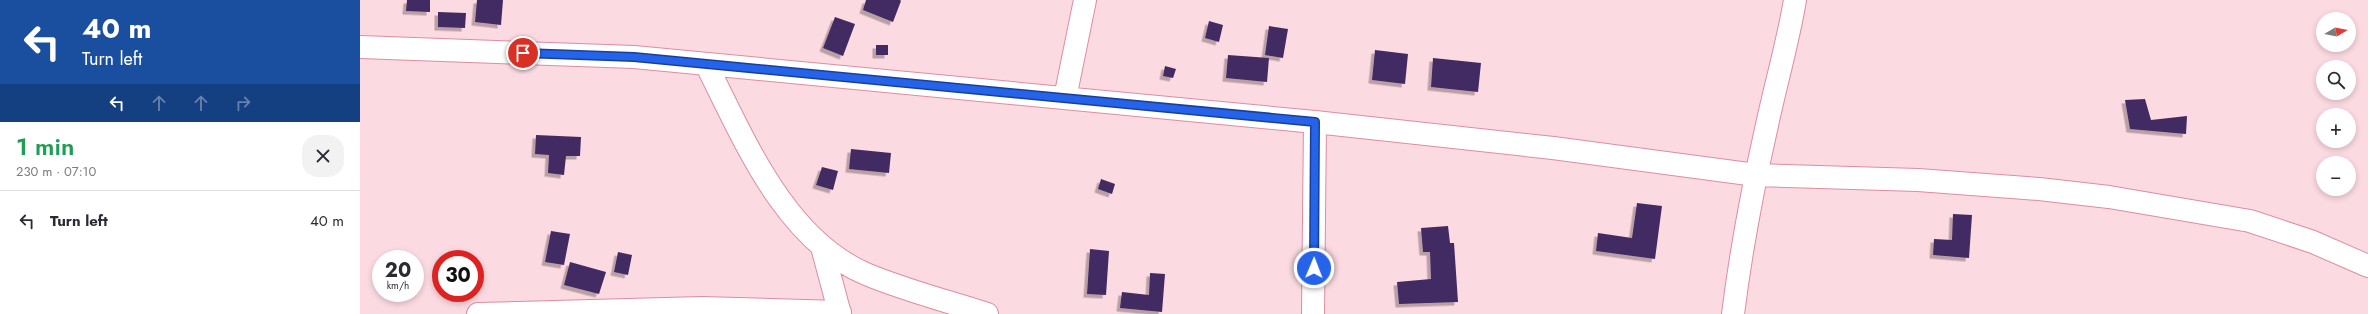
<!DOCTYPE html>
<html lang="en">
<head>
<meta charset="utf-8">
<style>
  body { margin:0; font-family:Jost,sans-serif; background:#f2f2f3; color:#2b2b33; height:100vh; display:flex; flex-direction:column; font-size:15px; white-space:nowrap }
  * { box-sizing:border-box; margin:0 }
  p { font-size:13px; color:#7c7c81 }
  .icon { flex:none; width:22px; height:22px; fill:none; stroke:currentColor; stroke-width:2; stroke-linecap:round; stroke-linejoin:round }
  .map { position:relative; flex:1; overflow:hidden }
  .drawer { display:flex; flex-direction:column; background:#fff; width:360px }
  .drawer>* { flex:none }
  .guide { background:#1a4fa0; color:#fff; overflow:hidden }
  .needle { width:26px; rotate:80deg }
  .buttons { position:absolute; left:1956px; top:12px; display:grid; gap:8px }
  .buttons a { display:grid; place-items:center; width:40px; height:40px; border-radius:50%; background:#fff; box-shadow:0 2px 6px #0003; font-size:20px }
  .speed { position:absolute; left:12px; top:250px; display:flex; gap:8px; font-size:20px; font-weight:700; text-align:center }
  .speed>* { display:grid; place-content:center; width:52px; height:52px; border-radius:50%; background:#fff; box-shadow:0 2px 6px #0003; line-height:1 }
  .speed small { font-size:10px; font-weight:400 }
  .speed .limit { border:6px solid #d22; background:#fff; color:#111 }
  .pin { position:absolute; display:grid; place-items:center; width:34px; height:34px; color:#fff; margin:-17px; border:2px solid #fff; border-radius:50%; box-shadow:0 1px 4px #0007 }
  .me { position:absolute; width:44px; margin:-22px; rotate:1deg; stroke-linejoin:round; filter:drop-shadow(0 0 3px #0008) }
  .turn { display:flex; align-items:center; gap:14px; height:84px; padding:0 16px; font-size:18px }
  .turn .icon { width:52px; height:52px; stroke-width:2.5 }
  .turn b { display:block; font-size:28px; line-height:34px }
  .lanes { display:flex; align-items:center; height:38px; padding:0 16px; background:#0003; justify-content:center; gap:20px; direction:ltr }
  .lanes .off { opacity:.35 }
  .round { display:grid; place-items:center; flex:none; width:42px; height:42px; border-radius:16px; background:#f2f2f3 }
  .head { display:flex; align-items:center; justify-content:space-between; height:68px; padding:0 16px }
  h1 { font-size:24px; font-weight:600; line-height:30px; color:#1e9e55 }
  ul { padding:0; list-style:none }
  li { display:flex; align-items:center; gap:12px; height:60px; padding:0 16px; border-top:1px solid #e1e1e2 }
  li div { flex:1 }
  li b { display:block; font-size:15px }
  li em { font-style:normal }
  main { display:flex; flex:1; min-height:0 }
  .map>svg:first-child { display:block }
</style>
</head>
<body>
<main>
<section class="drawer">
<div class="guide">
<div class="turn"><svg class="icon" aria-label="left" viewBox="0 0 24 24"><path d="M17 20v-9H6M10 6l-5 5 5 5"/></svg><div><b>40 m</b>Turn left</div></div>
<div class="lanes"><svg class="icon" aria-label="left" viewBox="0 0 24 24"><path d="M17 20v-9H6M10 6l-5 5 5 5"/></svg><svg class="icon off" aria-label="ahead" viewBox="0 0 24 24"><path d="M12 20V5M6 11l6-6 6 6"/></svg><svg class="icon off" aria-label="ahead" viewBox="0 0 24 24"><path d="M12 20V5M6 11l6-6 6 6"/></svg><svg class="icon off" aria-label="right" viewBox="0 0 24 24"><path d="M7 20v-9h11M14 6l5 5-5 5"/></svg></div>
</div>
<div class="head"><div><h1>1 min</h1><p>230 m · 07:10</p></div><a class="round"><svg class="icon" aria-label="close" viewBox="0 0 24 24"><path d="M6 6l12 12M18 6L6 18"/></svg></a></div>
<ul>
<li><svg class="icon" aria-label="left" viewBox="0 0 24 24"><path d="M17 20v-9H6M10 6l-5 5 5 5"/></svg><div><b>Turn left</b></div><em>40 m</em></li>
</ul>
</section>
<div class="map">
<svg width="2008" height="314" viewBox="0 0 2008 314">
  <defs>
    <filter id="shadow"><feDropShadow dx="-3.5" dy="3.5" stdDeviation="0" flood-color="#0004"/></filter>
  </defs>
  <rect width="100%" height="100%" fill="#fcdae1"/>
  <path fill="#432a62" filter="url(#shadow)" d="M47 0H70V12L46 11Z
    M117 0H143L141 25 115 22Z
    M506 0H540L541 1 533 22 503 10Z
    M78 12 106 13 105 28 78 27Z
    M475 17 495 24 483 56 463 48Z
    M849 21 863 25 859 42 845 38Z
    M909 26 928 29 923 58 905 55Z
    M516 45H528V55H516Z
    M1015 50 1048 54 1045 84 1012 80Z
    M868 55 909 58 907 82 866 78Z
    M1073 58 1121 63 1118 92 1071 87Z
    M805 66 816 69 813 78 803 76Z
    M1785 99 1791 120 1827 116 1826 134 1770 129 1765 100Z
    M176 135 221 137 220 156H206L204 175 188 173 189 155 175 154Z
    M491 149 531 153 529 173 489 169Z
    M462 167 478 171 473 190 456 185Z
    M741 179 755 184 752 194 738 189Z
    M1277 203 1302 206 1295 259 1236 251 1238 233 1272 238Z
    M1593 214 1612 215 1609 258 1573 255 1574 239 1592 240Z
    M1088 226 1090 243H1094L1098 302 1039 304 1037 282 1071 279 1070 252H1063L1061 228Z
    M191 231 210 234 204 265 185 262Z
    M730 249 749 251 746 295 727 294Z
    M258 252 272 255 268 275 254 272Z
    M210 262 246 272 239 294 204 285Z
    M790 273 805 274 802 312 760 308 762 292 789 295Z"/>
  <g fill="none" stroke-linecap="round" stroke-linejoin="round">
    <defs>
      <path id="minor" d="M0 47 274 57 955 122 1193 148 1396 175 1558 180 1679 189 1749 197 1890 221 1953 242 2008 266
        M346 64C384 139 424 239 506 274 544 290 587 301 627 314
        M705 98 725 0
        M462 247 480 314
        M118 314 342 308 480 312
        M953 314 955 122
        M1373 314C1381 250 1393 187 1407 125 1416 83 1428 42 1435 0"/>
    </defs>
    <use href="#minor" stroke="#db8ea2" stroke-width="24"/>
    <use href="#minor" stroke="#fff" stroke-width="22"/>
  </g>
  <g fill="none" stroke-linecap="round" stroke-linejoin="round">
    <defs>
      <path id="route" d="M163 53 274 57 955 122 954 268"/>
    </defs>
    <use href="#route" stroke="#184099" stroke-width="10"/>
    <use href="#route" stroke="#2563eb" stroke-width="7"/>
  </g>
</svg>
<div class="buttons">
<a><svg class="needle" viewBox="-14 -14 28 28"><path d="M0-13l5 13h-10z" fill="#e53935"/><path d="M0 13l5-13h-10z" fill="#7c7c81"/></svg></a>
<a><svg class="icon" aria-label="search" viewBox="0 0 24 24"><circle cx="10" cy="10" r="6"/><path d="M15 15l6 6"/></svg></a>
<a>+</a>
<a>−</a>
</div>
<div class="speed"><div>20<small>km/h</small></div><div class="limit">30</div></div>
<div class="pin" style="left:163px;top:53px;background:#d93025"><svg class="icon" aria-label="arrive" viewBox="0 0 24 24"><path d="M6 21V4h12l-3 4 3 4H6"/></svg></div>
<svg class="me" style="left:954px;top:268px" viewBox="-20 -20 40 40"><circle r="17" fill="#2563eb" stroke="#fff" stroke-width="3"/><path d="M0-11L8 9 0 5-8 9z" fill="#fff"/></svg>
</div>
</main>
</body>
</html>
